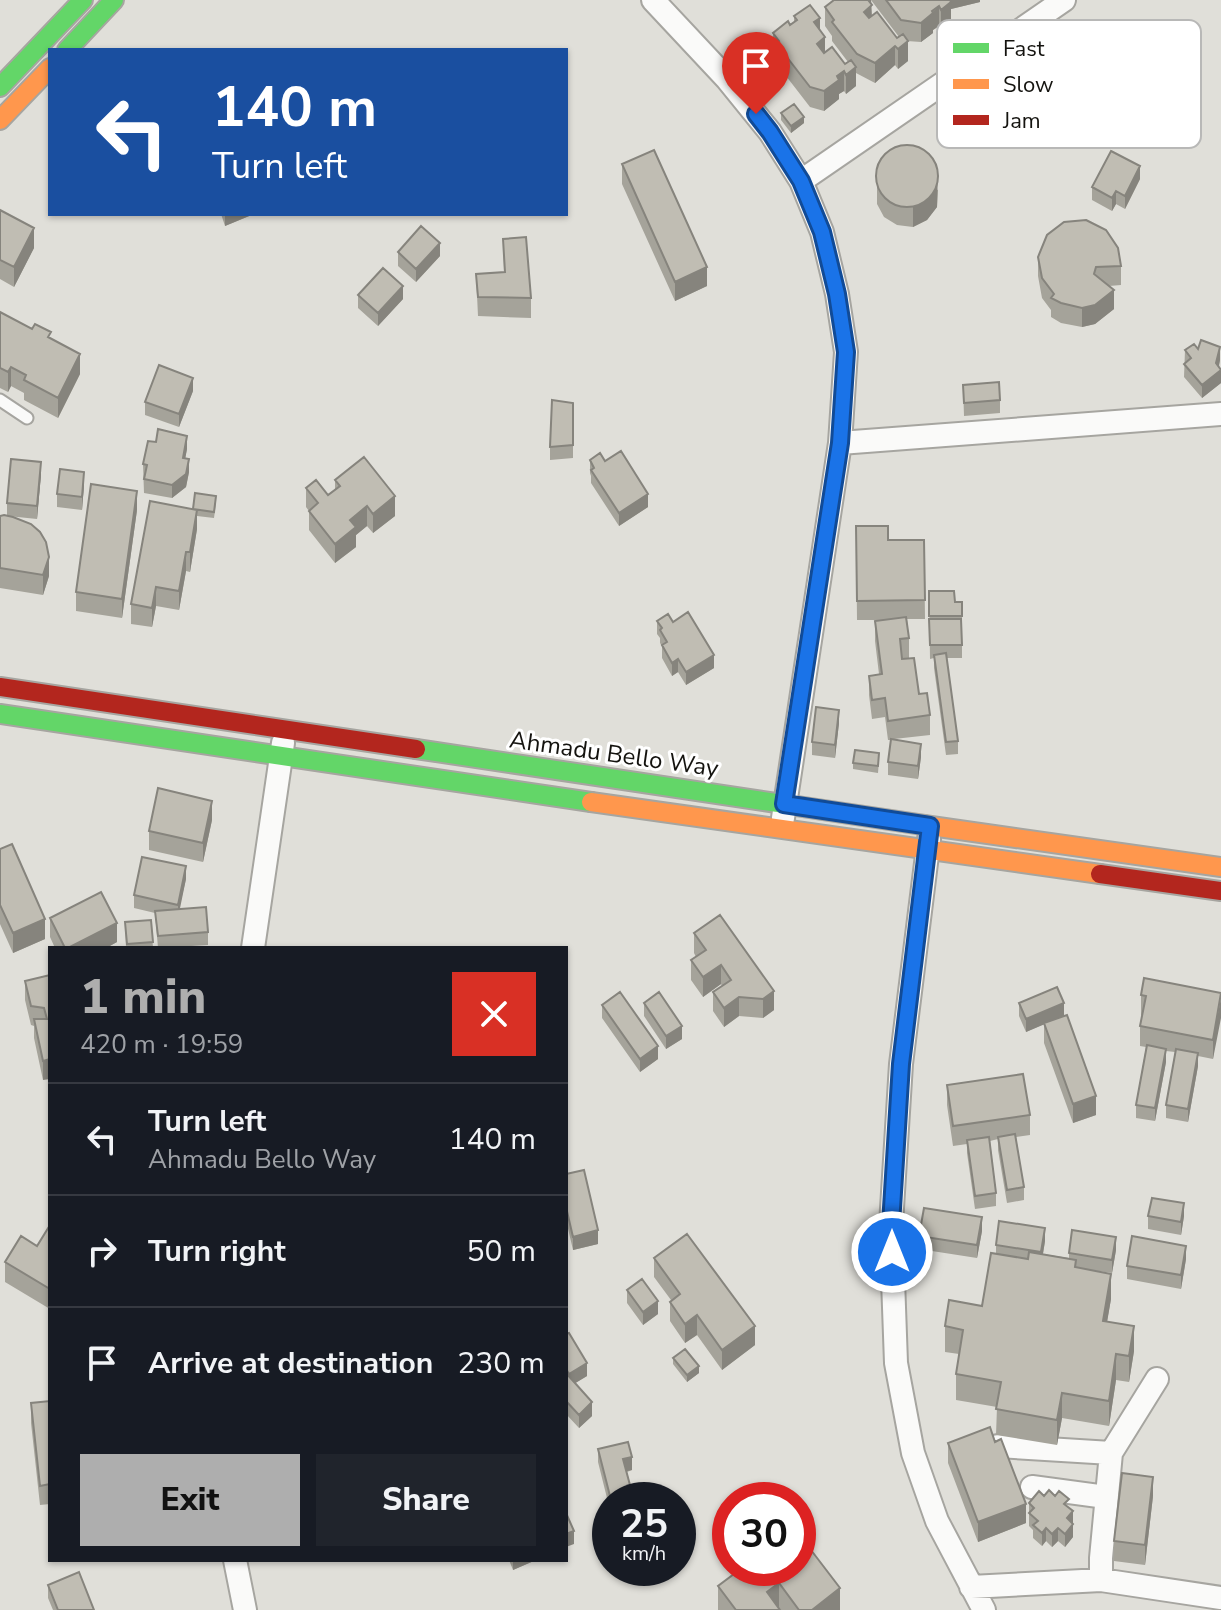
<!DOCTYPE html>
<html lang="en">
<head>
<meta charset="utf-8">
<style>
  body { margin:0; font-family:"Nunito Sans",sans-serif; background:#20242c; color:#f1f3f6; height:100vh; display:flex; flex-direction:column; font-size:30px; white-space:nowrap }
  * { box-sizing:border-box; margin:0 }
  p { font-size:26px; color:#9ea1a6 }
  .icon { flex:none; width:44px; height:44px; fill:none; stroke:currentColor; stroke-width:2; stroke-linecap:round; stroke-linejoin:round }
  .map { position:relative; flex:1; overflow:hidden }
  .panel { position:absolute; left:48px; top:946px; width:520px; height:616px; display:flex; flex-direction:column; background:#171b24; border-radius:0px; box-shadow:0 2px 6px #0004 }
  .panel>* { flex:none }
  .guide { position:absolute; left:48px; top:48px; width:520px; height:168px; border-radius:0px; box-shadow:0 2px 6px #0004; background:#1a4fa0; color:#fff; overflow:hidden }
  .speed { position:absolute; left:592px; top:1482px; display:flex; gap:16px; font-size:40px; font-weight:700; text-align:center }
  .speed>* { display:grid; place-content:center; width:104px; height:104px; border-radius:50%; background:#171b24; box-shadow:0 2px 6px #0004; line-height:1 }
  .speed small { font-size:20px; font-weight:400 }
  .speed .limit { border:12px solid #d22; background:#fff; color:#111 }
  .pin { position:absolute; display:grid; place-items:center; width:68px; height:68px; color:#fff; margin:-82px -34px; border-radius:50% 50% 50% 0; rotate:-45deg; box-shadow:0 0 8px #0007 }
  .pin .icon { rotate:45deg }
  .me { position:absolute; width:88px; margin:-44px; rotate:0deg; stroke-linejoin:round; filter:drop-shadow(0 0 6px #0008) }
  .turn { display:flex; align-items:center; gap:28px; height:168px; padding:0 32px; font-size:36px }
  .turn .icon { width:104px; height:104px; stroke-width:2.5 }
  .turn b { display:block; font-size:56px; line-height:68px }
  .round { display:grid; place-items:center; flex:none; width:84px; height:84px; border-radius:0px; background:#20242c }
  .headline { display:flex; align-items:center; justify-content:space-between; height:136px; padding:0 32px }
  h1 { font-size:48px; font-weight:800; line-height:60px; color:#aeaeae }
  .button { display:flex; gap:16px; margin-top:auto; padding:16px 32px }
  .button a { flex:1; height:92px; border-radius:0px; background:#aeaeae; color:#111; font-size:32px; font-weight:800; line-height:92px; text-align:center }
  .button a+a { background:#20242c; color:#f1f3f6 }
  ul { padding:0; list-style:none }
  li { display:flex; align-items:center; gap:24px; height:112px; padding:0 32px; border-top:2px solid #363941 }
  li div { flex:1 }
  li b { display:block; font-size:30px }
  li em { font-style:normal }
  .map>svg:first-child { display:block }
</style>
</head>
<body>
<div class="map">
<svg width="1221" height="1610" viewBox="0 0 1221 1610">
  <rect width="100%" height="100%" fill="#e0dfd9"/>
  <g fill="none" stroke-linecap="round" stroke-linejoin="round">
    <defs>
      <path id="lane" d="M0 400 27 418"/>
      <path id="street" d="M653 0 727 79 770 132 801 181 822 232 837 294 846 352 840 443 783 818
        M801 181 1064 0
        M840 443 1221 414
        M929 839 901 1064 891 1224 896 1363 913 1453 937 1521 984 1610
        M253 948 283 743
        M998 1446 1111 1453
        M1032 1487 1106 1497
        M235 1560 245 1610
        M1101 1580V1558L1111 1453 1157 1379
        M971 1587 1101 1580 1221 1598"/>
      <path id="fast" d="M67 50 114 0
        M0 87 83 0
        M0 714 591 802
        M416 749 924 825"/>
      <path id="slow" d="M0 120 50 68
        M591 802 1100 874
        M924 825 1221 867"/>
      <path id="jam" d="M0 687 416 749
        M1100 874 1221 891"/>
    </defs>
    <use href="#lane" stroke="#a6a5a0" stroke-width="15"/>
    <use href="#street" stroke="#a6a5a0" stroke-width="26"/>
    <use href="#fast" stroke="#a6a5a0" stroke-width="22"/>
    <use href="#slow" stroke="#a6a5a0" stroke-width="22"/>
    <use href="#jam" stroke="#a6a5a0" stroke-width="22"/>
    <use href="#lane" stroke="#fafaf9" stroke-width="11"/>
    <use href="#street" stroke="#fafaf9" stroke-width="22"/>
    <use href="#fast" stroke="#63d668" stroke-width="18"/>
    <use href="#slow" stroke="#ff974d" stroke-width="18"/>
    <use href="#jam" stroke="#b3261e" stroke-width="18"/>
  </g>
  <path fill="#a5a39a" d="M871 0 872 16 897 38 899 37 871 0H980V2L951 9V21L941 29 939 26 933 30V33L921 42 907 41 908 61 898 69 895 65 875 83 856 73V86L846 94 844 91 839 94V99L824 111 810 107 776 63V56L773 52V33L794 22V16L820 30 825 52 845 64 848 62 832 41V36L825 26V7Z
    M1024 60 1050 101V114L1030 117 1024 73Z
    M1058 97 1079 125V131L1063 134Z
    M781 113 804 123 791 133 781 120Z
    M622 164 707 286 675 301 622 184Z
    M877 166 938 190 937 207 927 220 913 227 897 225 884 217 877 204Z
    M1140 179 1125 209 1116 204 1112 211 1092 200V187Z
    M0 210 34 248 14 287 0 279Z
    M221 214H254L225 226Z
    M503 239 531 298V318L478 316 476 274 504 272Z
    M398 252 440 256 416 282 398 266Z
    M1038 257 1121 266V285L1109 286 1114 309 1095 324 1082 327 1061 323 1051 317V310L1042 298 1038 276Z
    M358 295 403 299 378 326 358 308Z
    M0 312 51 339 80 374 58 418 24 400V393L11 386 8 392 0 388Z
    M1198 349 1220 360 1219 367 1221 383 1202 398 1184 377 1185 350Z
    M963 385 1000 400V413L964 416Z
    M193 391 179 427 145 415V402Z
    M573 403V458L550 460V447Z
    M187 449 185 458 189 472 186 487 172 498 144 493 143 464Z
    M590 460 605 461 648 507 619 526 591 483V476L590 473Z
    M41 475 37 519 8 516 49 576 43 595 0 588V516H7V503Z
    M335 480 395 516 373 533 367 526 356 535V547L335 563 309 530V511L306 507V488L328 495 335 490Z
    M84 485 82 510 57 507V494Z
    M216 503 214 518 197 516V529L190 572 186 571 179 610 156 606 152 627 131 624V604L193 509Z
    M137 510 122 618 76 611V592Z
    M856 526 888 540H924L925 619H907L909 638V658H902L930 715V735L894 739 921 757 918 779 888 775V762L891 740H888L885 717 872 719 869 695V676L879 674 875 641V621L888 620H857Z
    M929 591 955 602H962V658H947L958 741V754L946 755 934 668V658L930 659Z
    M657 621 673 622 714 668 686 685 678 672 672 676 662 658V646L660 643V638L657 634Z
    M839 723 835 758 812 755V742Z
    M879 760 878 773 853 769V763Z
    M212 820 203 862 149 850V831Z
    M0 849 45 939 13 953 0 924Z
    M186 879 179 909 208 932V945L158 948 155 913 134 908V895Z
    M720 915 774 1010 763 1018 739 1016 724 1027 713 1011V992L722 986 721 984 703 997 691 980V960L696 957 694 953V933Z
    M50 918 117 942 106 948H55L50 937Z
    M151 920 153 948H126L125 922Z
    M50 975 43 1080 34 1038V1026L31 1025 25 1000V981Z
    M1221 993 1213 1059 1198 1056V1066L1188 1122 1166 1118V1105L1175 1052 1166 1051V1062L1155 1121 1136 1118V1105L1146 1047 1140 1046V1026L1142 1015H1141V995Z
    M644 1003 682 1039 666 1049 644 1016Z
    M1019 1003 1064 1016 1096 1115 1073 1123 1044 1043V1024L1026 1032 1019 1016Z
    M602 1005 658 1059 640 1072 602 1018Z
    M947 1085 1030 1115V1135L1016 1137 1024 1187V1200L1007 1203 998 1150V1139L990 1141 996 1193V1206L975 1209 967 1153V1144L953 1146 947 1105Z
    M566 1174 598 1244 573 1250 566 1220Z
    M1148 1216H1184L1181 1235 1148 1229Z
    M50 1225V1309L5 1282V1262L37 1246Z
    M982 1231 977 1258 919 1249V1236Z
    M1045 1241 1043 1254 1069 1258V1253L1116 1250 1112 1273 1076 1268 1111 1299 1107 1321 1134 1351 1129 1382 1116 1380 1109 1426 1062 1418 1057 1445 996 1435 997 1407 956 1400V1374L959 1354 945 1352V1326L982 1306 996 1254V1245Z
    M654 1258 755 1345 722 1370 697 1335 685 1343 670 1321V1302L671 1300 654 1277Z
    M1186 1259 1181 1289 1127 1279V1266Z
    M627 1290 658 1314 643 1325 627 1303Z
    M566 1334 587 1376 575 1383 592 1416 579 1428 566 1414Z
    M673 1358 699 1373 687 1382 673 1364Z
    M50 1401V1504L40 1505 31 1423V1403Z
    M948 1443 1026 1523 978 1542 948 1463Z
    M598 1449 632 1470 627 1472 634 1500H610V1510L598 1462Z
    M1044 1496 1069 1508 1073 1523V1537L1065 1547 1058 1541 1052 1547 1046 1541 1042 1546 1033 1538V1530L1029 1526V1503Z
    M1153 1496 1145 1565 1114 1561V1541Z
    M509 1560H536L513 1570Z
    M742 1568H798L840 1610H718V1586Z
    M48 1585 94 1610H53L48 1598Z"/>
  <path fill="#86847d" d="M866 0H871L872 25 864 12Z
    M950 0H980V2L951 9V21L941 29V10Z
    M939 6V26L933 30V33L921 42V23Z
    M820 18V37L814 22Z
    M825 37V57L817 44Z
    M908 41V61L898 69V49Z
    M895 46V65L875 83V63Z
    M856 67V86L846 94V75Z
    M844 71V91L839 94V99L824 111V91L837 76Z
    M804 117V123L791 133V126Z
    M1140 166V179L1125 209V196Z
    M938 170 937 207 927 220 913 227V207Z
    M1116 191V204L1112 211V198Z
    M225 214H254L225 226Z
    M34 228V248L14 287V267Z
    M440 243V256L416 282V269Z
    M707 267V286L675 301V282Z
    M403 286V299L378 326V313Z
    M1114 290V309L1095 324 1082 327V308Z
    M1220 347V360L1217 373 1221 370V383L1202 398V385L1216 363Z
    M80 354V374L58 418V398Z
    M11 367V386L8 392V372Z
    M193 378V391L179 427V414Z
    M187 436V449L183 471V458Z
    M189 459V472L186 487 172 498V485Z
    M41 462V475L37 519V506Z
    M84 472V485L82 510V497Z
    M137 491V510L122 618V599Z
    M648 494V507L619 526V513Z
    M395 496V516L373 533V514Z
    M367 506V526L356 535V547L335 563V544L350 520Z
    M197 510V529L190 572V552Z
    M186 552V571L179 610V591Z
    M49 557V576L43 595V575Z
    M156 587V606L152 627V608Z
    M714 655V668L686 685V672Z
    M678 659V672L672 676V663Z
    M839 710V723L835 758V745Z
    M921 744V757L918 779V766Z
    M212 801V820L203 862V843Z
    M186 866V879L178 918V905Z
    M45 919V939L13 953V933Z
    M117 923V942L106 948H68Z
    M721 965V984L703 997V977Z
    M774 991V1010L763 1018V999Z
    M739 997V1016L724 1027V1008Z
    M1221 998V1018L1213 1059V1040Z
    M1064 1003V1016L1026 1032V1019Z
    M682 1026V1039L666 1049V1036Z
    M658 1046V1059L640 1072V1059Z
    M1166 1049V1062L1155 1121V1108Z
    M1198 1053V1066L1188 1122V1109Z
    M50 1059V1079L43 1080V1061Z
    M1096 1096V1115L1073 1123V1104Z
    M1184 1203V1216L1181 1235V1222Z
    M982 1217V1231L977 1258V1245Z
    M1045 1228V1241L1041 1265V1252Z
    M598 1230V1244L573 1250V1237Z
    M1116 1237V1250L1112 1273V1260Z
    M1186 1246V1259L1181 1289V1275Z
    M1111 1274V1299L1103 1346V1321Z
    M658 1301V1314L643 1325V1312Z
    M697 1315V1335L685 1343V1324Z
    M755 1326V1345L722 1370V1350Z
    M1134 1326V1351L1129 1382V1356Z
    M1116 1354V1380L1109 1426V1401Z
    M587 1363V1376L569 1387V1374Z
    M699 1366V1373L687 1382V1375Z
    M1062 1393V1418L1057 1445V1420Z
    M592 1402V1416L579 1428V1415Z
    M632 1457V1470L623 1472V1459Z
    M1153 1477V1496L1145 1565V1545Z
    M1026 1504V1523L978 1542V1522Z
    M1073 1511V1524L1067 1518Z
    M1073 1524V1537L1065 1547V1534Z
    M1046 1528V1541L1042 1546V1533Z
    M1058 1528V1541L1052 1547V1534Z
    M574 1531V1544L566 1547V1534Z
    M513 1560H536L513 1570Z
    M779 1583V1609L767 1592Z
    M840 1588V1610H812Z"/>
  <path fill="#c0bdb3" stroke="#86847d" stroke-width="2" d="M834 0H868L872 5 864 12 869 18 877 12 897 38 903 34 908 41 898 49 895 46 875 63 857 54 832 22 834 20 825 7Z
    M886 0H950L951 2 941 10 939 6 932 11 933 13 921 23 901 20Z
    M810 5 820 18 814 22 825 37 817 44 824 53 832 47 845 64 851 60 856 67 846 75 844 71 837 76 839 80 824 91 810 87 776 43 779 41 773 33 788 21 790 25 797 20 794 16Z
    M794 104 804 117 791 126 781 113Z
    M876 176a31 31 0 1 1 62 0a31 31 0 1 1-62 0Z
    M654 150 707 267 675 282 622 164Z
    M1111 151 1140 166 1125 196 1116 191 1112 198 1092 187Z
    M0 210 34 228 14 267 0 260Z
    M1086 220 1106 230 1118 248 1121 266 1096 267 1094 274 1114 290 1095 305 1082 308 1061 303 1051 298 1054 294 1042 278 1038 257 1047 235 1064 222Z
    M421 226 440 243 416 269 398 252Z
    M526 237 531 298 478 297 476 274 505 272 503 239Z
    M383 268 403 286 378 313 358 295Z
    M0 312 32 329 35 324 51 332 48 337 80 354 58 398 24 380 26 375 11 367 8 372 0 368Z
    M1201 340 1220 347 1216 363 1221 370 1202 385 1184 364 1191 358 1185 350 1194 344 1198 349Z
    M159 365 193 378 179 414 145 402Z
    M999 382 1000 400 964 403 963 385Z
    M552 400 573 403V445L550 447Z
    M158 429 187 436 183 458 189 459 186 474 172 485 144 479 147 465 143 464 148 441 156 442Z
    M621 451 648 494 619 513 591 470 594 468 590 460 600 453 605 461Z
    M364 457 395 496 373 514 367 506 350 520 356 527 335 544 309 511 318 503 306 488 316 480 328 495 340 486 335 480Z
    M11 459 41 462 37 506 7 503Z
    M60 469 84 472 82 497 57 494Z
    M91 484 137 491 122 599 76 592Z
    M195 493 216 496 214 512 193 509Z
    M150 501 197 510 190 552H186L179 591 156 587 152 608 131 604Z
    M4 515 13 517 31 524 40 532 46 542 49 557 43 575 0 568V516Z
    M856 526H888V540H924L925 600 857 601Z
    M929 591H954L955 602H962V616H929Z
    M688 612 714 655 686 672 678 659 672 663 662 645 667 642 660 630 662 628 657 621 668 614 673 622Z
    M906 617 909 638 900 639 902 659 914 658 919 694 927 693 930 715 888 721 885 698 872 700 869 676 882 674 875 621Z
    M929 619H961L962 645H930Z
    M946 653 958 741 946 742 934 655Z
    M816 707 839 710 835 745 812 742Z
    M891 739 921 744 918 766 888 762Z
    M855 750 879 753 878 766 853 763Z
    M158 788 212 801 203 843 149 831Z
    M12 844 45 919 13 933 0 905V849Z
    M142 857 186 866 178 905 134 895Z
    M101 892 117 923 68 948H65L50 918Z
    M206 907 208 932 158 936 155 911Z
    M720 915 774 991 763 999 739 997 724 1008 713 992 731 980 721 965 703 977 691 960 706 950 694 933Z
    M151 920 153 942 127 944 125 922Z
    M50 975V1059L43 1061 34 1019H47L44 1008 31 1006 25 981Z
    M1144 978 1221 993 1213 1040 1140 1026 1146 996 1141 995Z
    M1057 987 1064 1003 1026 1019 1019 1003Z
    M620 992 658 1046 640 1059 602 1005Z
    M659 992 682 1026 666 1036 644 1003Z
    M1067 1015 1096 1096 1073 1104 1044 1023Z
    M1147 1045 1166 1049 1155 1108 1136 1105Z
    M1176 1049 1198 1053 1188 1109 1166 1105Z
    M1023 1074 1030 1115 953 1126 947 1085Z
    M1015 1134 1024 1187 1007 1190 998 1137Z
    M989 1137 996 1193 975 1196 967 1140Z
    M584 1170 598 1230 573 1237 566 1207V1174Z
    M1152 1198 1184 1203 1181 1222 1148 1216Z
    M924 1208 982 1217 977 1245 919 1236Z
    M999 1221 1045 1228 1041 1252 996 1245Z
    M50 1225V1289L5 1262 21 1236 37 1246Z
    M1072 1230 1116 1237 1112 1260 1069 1253Z
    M687 1234 755 1326 722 1350 697 1315 685 1324 670 1302 680 1294 654 1258Z
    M1132 1236 1186 1246 1181 1275 1127 1266Z
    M1029 1252 1076 1260 1075 1267 1111 1274 1103 1321 1134 1326 1129 1356 1116 1354 1109 1401 1062 1393 1057 1420 996 1409 1001 1382 956 1374 963 1330 945 1326 949 1300 982 1306 991 1253 1028 1259Z
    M642 1279 658 1301 643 1312 627 1290Z
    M569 1333 587 1363 569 1374 566 1369V1334Z
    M685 1349 699 1366 687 1375 673 1358Z
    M566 1373 592 1402 579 1415 566 1401Z
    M50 1401V1484L40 1486 31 1403Z
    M990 1427 995 1442 1001 1439 1026 1504 978 1522 948 1443Z
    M628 1442 632 1457 623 1459 634 1500H611L598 1449Z
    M1122 1473 1153 1477 1145 1545 1114 1541Z
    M1049 1490 1055 1496 1059 1491 1069 1499 1064 1504 1073 1511 1067 1518 1073 1524 1065 1534 1058 1528 1052 1534 1046 1528 1042 1533 1033 1525 1038 1521 1029 1513 1034 1508 1029 1503 1039 1491 1044 1496Z
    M566 1513 574 1531 566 1534Z
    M798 1533 840 1588 812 1610H799L779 1583 767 1592 780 1610H736L718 1586 742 1568H749L760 1583 772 1574 767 1568H798Z
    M79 1572 94 1610H58L48 1585Z"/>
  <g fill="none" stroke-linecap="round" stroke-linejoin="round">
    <defs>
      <path id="route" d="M756 114 770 132 801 181 822 232 837 294 846 352 840 443 784 804 930 826 901 1064 891 1224 892 1252"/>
    </defs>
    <use href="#route" stroke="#114b97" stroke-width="20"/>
    <use href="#route" stroke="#1a73e8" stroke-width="14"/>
  </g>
  <g text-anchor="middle" stroke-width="6" stroke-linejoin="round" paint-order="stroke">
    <g font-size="24" fill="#14130f" stroke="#fff">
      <text transform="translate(614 754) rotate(8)" y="8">Ahmadu Bello Way</text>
    </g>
  </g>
  <rect x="937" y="20" width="264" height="128" rx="12" fill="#fff" stroke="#b8b8b7" stroke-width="2"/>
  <rect x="953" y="43" width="36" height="10" fill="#63d668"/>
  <rect x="953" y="79" width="36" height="10" fill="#ff974d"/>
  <rect x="953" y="115" width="36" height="10" fill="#b3261e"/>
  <g font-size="22" fill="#14130f">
    <text x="1003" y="56">Fast</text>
    <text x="1003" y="92">Slow</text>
    <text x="1003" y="128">Jam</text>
  </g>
</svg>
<div class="speed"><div>25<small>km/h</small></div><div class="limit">30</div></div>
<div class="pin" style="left:756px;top:114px;background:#d93025"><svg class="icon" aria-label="arrive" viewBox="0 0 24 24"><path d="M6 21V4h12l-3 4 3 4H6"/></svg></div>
<svg class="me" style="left:892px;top:1252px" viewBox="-20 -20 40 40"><circle r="17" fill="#1a73e8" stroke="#fff" stroke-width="3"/><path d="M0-11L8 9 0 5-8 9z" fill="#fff"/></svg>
<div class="guide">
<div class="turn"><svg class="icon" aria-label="left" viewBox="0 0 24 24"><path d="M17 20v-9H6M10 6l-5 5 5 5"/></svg><div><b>140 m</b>Turn left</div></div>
</div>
<section class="panel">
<div class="headline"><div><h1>1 min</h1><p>420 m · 19:59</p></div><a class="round" style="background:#d93025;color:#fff"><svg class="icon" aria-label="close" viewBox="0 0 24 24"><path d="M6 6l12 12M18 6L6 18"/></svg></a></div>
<ul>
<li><svg class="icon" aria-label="left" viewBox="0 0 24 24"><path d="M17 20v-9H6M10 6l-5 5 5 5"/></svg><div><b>Turn left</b><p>Ahmadu Bello Way</p></div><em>140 m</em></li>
<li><svg class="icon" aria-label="right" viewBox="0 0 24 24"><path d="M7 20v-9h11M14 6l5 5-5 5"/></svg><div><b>Turn right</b></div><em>50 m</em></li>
<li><svg class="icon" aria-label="arrive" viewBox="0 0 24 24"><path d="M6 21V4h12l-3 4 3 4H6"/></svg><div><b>Arrive at destination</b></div><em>230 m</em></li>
</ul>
<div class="button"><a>Exit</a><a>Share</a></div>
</section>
</div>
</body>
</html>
